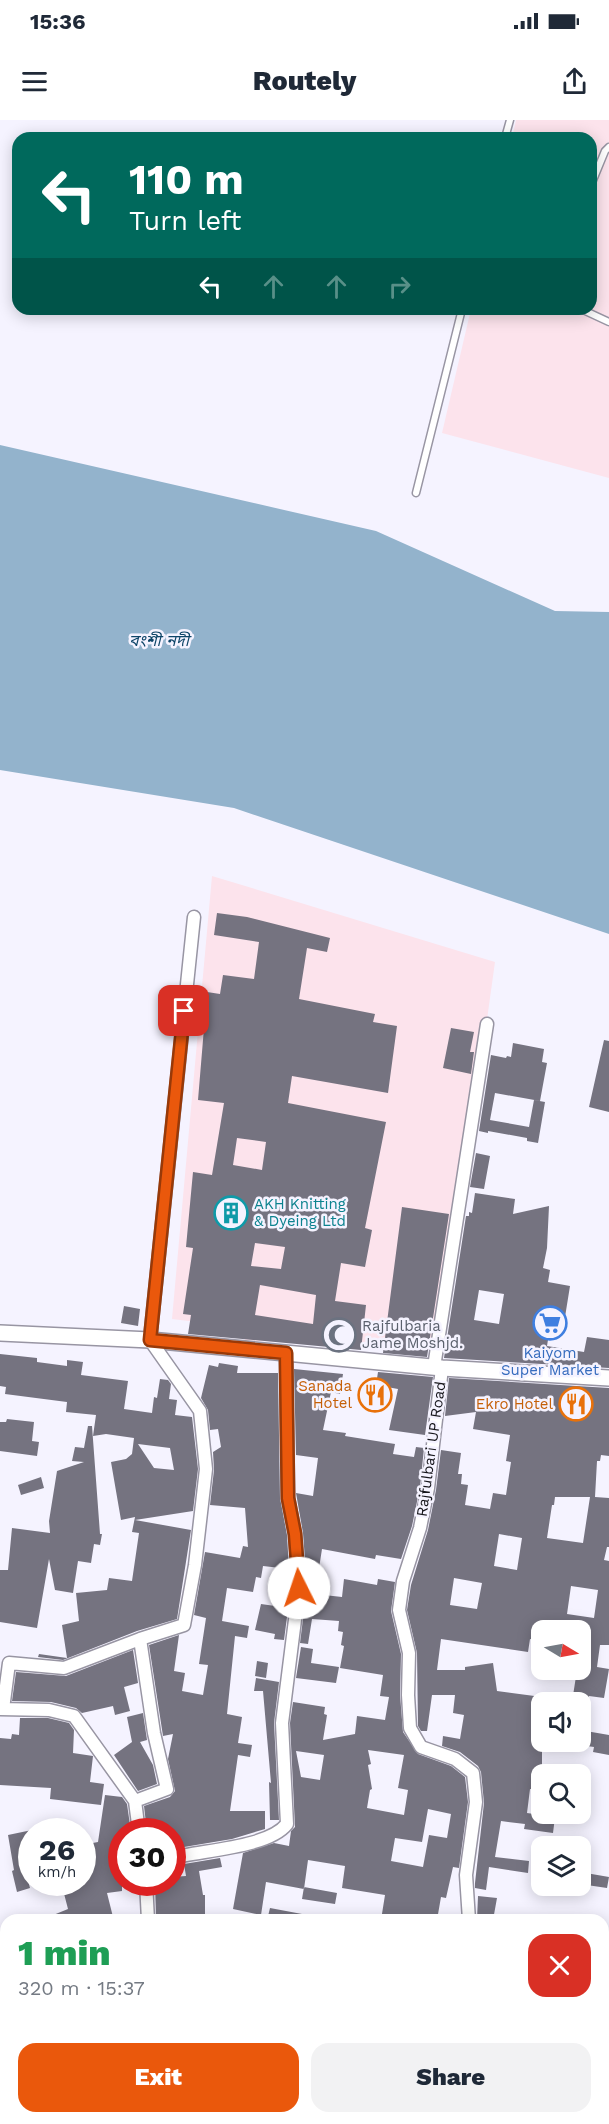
<!DOCTYPE html>
<html lang="en">
<head>
<meta charset="utf-8">
<style>
  body { margin:0; font-family:"Work Sans","Noto Sans Bengali",sans-serif; background:#f2f2f3; color:#1f2937; height:100vh; display:flex; flex-direction:column; font-size:22px; white-space:nowrap }
  * { box-sizing:border-box; margin:0 }
  p { font-size:20px; color:#747a83 }
  .icon { flex:none; width:33px; height:33px; fill:none; stroke:currentColor; stroke-width:2; stroke-linecap:round; stroke-linejoin:round }
  .map { position:relative; flex:1; overflow:hidden }
  .panel { position:absolute; left:0px; top:1794px; width:609px; height:210px; display:flex; flex-direction:column; background:#fff; border-radius:18px 18px 0 0; box-shadow:0 3px 15px #0003 }
  .panel>* { flex:none }
  .top-card { position:absolute; left:12px; top:12px; width:585px; height:183px; border-radius:18px; box-shadow:0 3px 15px #0003; background:#00695c; color:#fff; overflow:hidden }
  .needle { width:39px; rotate:100deg }
  .controls { position:absolute; left:531px; top:1500px; display:grid; gap:12px }
  .controls a { display:grid; place-items:center; width:60px; height:60px; border-radius:12px; background:#fff; box-shadow:0 3px 15px #0003; font-size:30px }
  .speed { position:absolute; left:18px; top:1698px; display:flex; gap:12px; font-size:30px; font-weight:700; text-align:center }
  .speed>* { display:grid; place-content:center; width:78px; height:78px; border-radius:50%; background:#fff; box-shadow:0 3px 15px #0003; line-height:1 }
  .speed small { font-size:15px; font-weight:400 }
  .speed .limit { border:9px solid #d22; background:#fff; color:#111 }
  .pin { position:absolute; display:grid; place-items:center; width:51px; height:51px; color:#fff; margin:-26px; border-radius:12px; box-shadow:0 3px 9px #0006 }
  .me { position:absolute; width:66px; margin:-33px; rotate:356deg; stroke-linejoin:round; filter:drop-shadow(0 0 4px #0008) }
  .turn { display:flex; align-items:center; gap:21px; height:126px; padding:0 18px; font-size:27px }
  .turn .icon { width:78px; height:78px; stroke-width:2.5 }
  .turn b { display:block; font-size:42px; line-height:51px }
  .lanes { display:flex; align-items:center; height:57px; padding:0 18px; background:#0003; justify-content:center; gap:30px; direction:ltr }
  .lanes .off { opacity:.35 }
  .round { display:grid; place-items:center; flex:none; width:63px; height:63px; border-radius:18px; background:#f2f2f3 }
  .overview { display:flex; align-items:center; justify-content:space-between; height:102px; padding:0 18px }
  h1 { font-size:36px; font-weight:800; line-height:45px; color:#1e9e55 }
  .action { display:flex; gap:12px; margin-top:auto; padding:12px 18px }
  .action a { flex:1; height:69px; border-radius:18px; background:#ea580c; color:#fff; font-size:24px; font-weight:800; line-height:69px; text-align:center }
  .action a+a { background:#f2f2f3; color:#1f2937 }
  .status { display:flex; justify-content:space-between; align-items:center; height:42px; padding:0 30px; background:#fff; direction:ltr }
  .status svg { height:16px; fill:currentColor }
  header { display:flex; justify-content:space-between; align-items:center; height:78px; padding:0 18px; background:#fff; font-size:27px; font-weight:800 }
  .map>svg:first-child { display:block }
</style>
</head>
<body>
<div class="status"><b>15:36</b><svg viewBox="0 0 49 12"><path d="M0 12V9h3v3zM5 12V6h3v6zM10 12V3h3v9zM15 12V0h3v12zM26 1h20v11H26zM47 4h2v5h-2z"/></svg></div>
<header><svg class="icon" aria-label="menu" viewBox="0 0 24 24"><path d="M4 6h16M4 12h16M4 18h16"/></svg>Routely<svg class="icon" aria-label="share" viewBox="0 0 24 24"><path d="M12 15V3M7 8l5-5 5 5M5 13v7h14v-7"/></svg></header>
<div class="map">
<svg width="609" height="2004" viewBox="0 0 609 2004">
  <rect width="100%" height="100%" fill="#f5f3ff"/>
  <path fill="#fce3ec" d="M516 0H609V358L442 313 471 189H591V18H512Z
    M212 756 495 842 441 1230 245 1220 246 1208 172 1199Z"/>
  <path fill="#93b3cc" d="M0 325 376 411 555 491 609 492V814L234 688 0 650Z"/>
  <path fill="#757380" fill-rule="evenodd" d="M217 793 247 797 330 818 327 832 307 828 299 879 375 894 373 902 397 906 388 973 292 956 288 983 386 1002 365 1108 372 1110 365 1147 341 1143 335 1181 366 1185 361 1230 188 1214 191 1195 183 1194 193 1128 186 1127 193 1052 212 1055 224 983 198 980 207 872 220 874 223 855 254 859 259 822 214 815ZM237 1018 266 1022 262 1050 233 1045ZM255 1123 285 1127 281 1149 251 1146ZM260 1165 316 1175 313 1204 255 1195Z
    M451 908 474 912 470 932H474L471 954 443 948Z
    M604 920 609 921V992L589 987Z
    M513 923 544 929 542 942 547 943 540 981 495 973 490 1000 529 1007 534 980 545 982 538 1023 527 1021V1018L488 1011V1013L479 1011 491 935 506 938 507 936 511 937Z
    M476 1033 490 1036 484 1069 470 1067Z
    M475 1073 515 1079 513 1094 549 1086 547 1128 543 1148 550 1150 548 1162 570 1166 565 1197 552 1195 547 1226 584 1232 587 1217 609 1220V1248L444 1238 466 1096H469V1092L472 1093ZM479 1170 504 1174 499 1204 474 1200Z
    M402 1087 449 1094 427 1237 383 1233Z
    M124 1186 140 1189 138 1206 121 1203Z
    M0 1234 37 1238V1242L67 1246V1240L83 1242 81 1255 128 1261 124 1289 152 1293 154 1277 157 1278 160 1259 168 1260 171 1264 169 1279 177 1280 175 1295 192 1297 198 1349 193 1391 135 1400 191 1410 177 1499 137 1511 63 1540 38 1537 39 1534 67 1538 62 1505 79 1501 76 1473 107 1470 109 1458 132 1461 139 1413 132 1412 135 1397 121 1400 111 1342 126 1339 132 1334 134 1318 106 1314 93 1316 96 1295 66 1292 67 1282 5 1274 6 1267 0 1266ZM138 1324 170 1328 174 1350 154 1348Z
    M219 1243 238 1246 237 1253H278L280 1378 287 1415 289 1449 263 1446 261 1458 256 1457 253 1472 227 1468 222 1501 249 1506 247 1518 235 1516 227 1594 242 1597 238 1623 252 1625 250 1637 238 1635 230 1691H265V1709L232 1719 172 1729V1712H147L144 1686 170 1677 175 1671 168 1639 173 1614 163 1616 149 1525 179 1515 174 1551 185 1553 182 1571 203 1575 208 1545 199 1544 206 1498 194 1495 205 1432 240 1438 243 1426 248 1427 245 1388 210 1385 214 1350 213 1332 221 1327 218 1309 210 1310 208 1290 201 1278 209 1245 218 1247Z
    M294 1249 343 1254 340 1274 331 1272 323 1310 346 1313 345 1316 395 1324 393 1334 414 1337 416 1327 424 1328 420 1367 412 1406 401 1439 376 1435 375 1439 322 1429 315 1474 342 1477 344 1459 377 1465 378 1459 395 1462 391 1491 401 1534 400 1575 403 1612 418 1634 451 1646 465 1657 468 1682 459 1748 453 1747 446 1778 441 1777 437 1800H381L385 1775 342 1768 345 1746 308 1740 304 1769 266 1762 261 1795 233 1789 243 1733 274 1723 289 1726 291 1711 295 1707 290 1603 293 1582 325 1587 324 1594 327 1595 323 1620 355 1614 357 1596 385 1600 389 1577 380 1576 383 1555 340 1548 344 1526 341 1525 343 1512 338 1511 339 1501 312 1499 308 1524 300 1523 307 1467 303 1413 296 1373 313 1376 318 1338 296 1335ZM368 1630 404 1635 398 1668 408 1670 404 1695 367 1688 370 1670 372 1669 368 1645 371 1644ZM296 1631 324 1635 320 1660 301 1657ZM428 1689 451 1694 447 1718 429 1715 423 1747 391 1741 395 1718 422 1722Z
    M378 1252 433 1257 425 1315 389 1310 398 1269 376 1265Z
    M449 1258 609 1268V1336L601 1335 600 1341H597L595 1377 609 1378V1427H607L604 1440 609 1441V1525H600L597 1547 609 1549 604 1578 589 1576 588 1582H572L577 1550H580V1510H542V1521L530 1519 528 1532 441 1519 437 1550H465V1547L493 1543 497 1571 542 1577V1670L530 1669 527 1693 555 1697 553 1713 524 1709 525 1704 501 1701 495 1737 529 1741 528 1753 489 1747 486 1770 475 1768V1763L484 1683 481 1652 478 1646 460 1632 442 1626 443 1616 460 1619 464 1595 453 1593 455 1575H432L427 1611H421L418 1606 417 1533 407 1490 411 1465 428 1410 436 1370 441 1330 461 1333 458 1354H462L461 1364 468 1365 465 1385 490 1389 493 1373 506 1375 511 1342 506 1341 510 1315 473 1309 476 1292 445 1296ZM555 1377H590L583 1423 547 1418 552 1385H554ZM499 1414 522 1418 517 1450 494 1446ZM454 1458 482 1463 477 1489 450 1485ZM571 1466 598 1470 594 1498 567 1494Z
    M7 1299 34 1302 32 1321 39 1322 37 1336 0 1331V1302H6Z
    M88 1306H92L100 1414H102L100 1425 94 1424 91 1443 78 1441 73 1473 55 1470 49 1439 37 1508 0 1502V1450H8L12 1408 50 1413 49 1401 57 1351 84 1342 72 1341 75 1327 84 1328Z
    M41 1357 44 1368 21 1375 18 1365Z
    M284 1473 290 1474 284 1520 274 1519 275 1514 255 1510 261 1484 282 1487Z
    M301 1527 313 1529 311 1543 339 1547 336 1563 296 1558Z
    M133 1530 138 1563 124 1567 130 1591 115 1595 113 1586 82 1593 76 1588 51 1582 12 1581 16 1552 66 1556Z
    M257 1541 268 1543 266 1558 255 1556Z
    M256 1558 279 1562 274 1603 279 1700H270L269 1662 271 1663 263 1571H254Z
    M143 1593 147 1620 140 1622 153 1645 157 1664 138 1671 114 1635 132 1622 127 1597Z
    M20 1598H48L69 1603 74 1610 73 1633 93 1636 90 1662 104 1664 101 1685 50 1679 51 1668 0 1665V1618L11 1619 12 1614 19 1615Z
    M580 1610 609 1615V1635L593 1632 594 1627 580 1625Z
    M105 1675 122 1677 127 1684 131 1712H122V1771L107 1773 113 1797 102 1800H41L68 1789 61 1762H86L82 1746V1725L98 1722Z
    M32 1710V1744L24 1746 30 1768 17 1772 12 1751 14 1750 8 1715Z
    M220 1738 222 1747 199 1751 203 1775H205V1800L156 1798 155 1762H172V1757L186 1756 184 1744Z
    M580 1752 609 1757 607 1768 580 1764Z
    M304 1767 337 1773 335 1784 302 1779Z
    M478 1776 497 1778 493 1800H477Z
    M270 1788 302 1794 301 1800H267Z"/>
  <g fill="none" stroke-linecap="round" stroke-linejoin="round">
    <defs>
      <path id="service" d="M505 18 510 0
        M591 65 605 31 609 27
        M581 189 609 202
        M416 373 462 189"/>
      <path id="minor" d="M434 1247 487 904
        M442 1248 428 1368 420 1408 403 1461 399 1490 409 1533 408 1575 410 1608 421 1627 455 1639 473 1653 476 1682 466 1755 469 1800
        M140 1519 184 1505 195 1445 206 1349 200 1291 150 1220 194 797
        M0 1589 49 1590 74 1596 135 1681 139 1712
        M3 1589 9 1543 64 1548 140 1519 154 1613 167 1669 135 1681
        M172 1738C202 1730 268 1728 287 1704L282 1603 299 1468 295 1414 288 1378 286 1233
        M146 1762 148 1800
        M609 1846 606 1932 609 1956
        M488 1998V2004
        M61 2004 63 1998"/>
      <path id="tertiary" d="M0 1213 150 1220 442 1248 609 1258"/>
    </defs>
    <use href="#service" stroke="#9895a3" stroke-width="9"/>
    <use href="#minor" stroke="#9895a3" stroke-width="15"/>
    <use href="#tertiary" stroke="#9895a3" stroke-width="18"/>
    <use href="#service" stroke="#fff" stroke-width="6"/>
    <use href="#minor" stroke="#fff" stroke-width="12"/>
    <use href="#tertiary" stroke="#fff" stroke-width="15"/>
  </g>
  <g fill="none" stroke-linecap="round" stroke-linejoin="round">
    <defs>
      <path id="route" d="M184 891 150 1220 286 1233 288 1378 295 1414 299 1468"/>
    </defs>
    <use href="#route" stroke="#983908" stroke-width="15"/>
    <use href="#route" stroke="#ea580c" stroke-width="10"/>
  </g>
  <defs>
    <symbol id="building-ring" viewBox="-11 -11 22 22"><circle r="9.5" fill="#f5f3ff" stroke="#0f9aa8" stroke-width="1.5"/><path d="M-4-6H4V6H1V3H-1V6H-4ZM-2.5-4.3h1.7v1.8h-1.7ZM.8-4.3h1.7v1.8H.8ZM-2.5-1h1.7V.8h-1.7ZM.8-1h1.7V.8H.8Z" fill="#0f9aa8"/></symbol>
    <symbol id="supermarket-ring" viewBox="-11 -11 22 22"><circle r="9.5" fill="#f5f3ff" stroke="#3f7fe0" stroke-width="1.5"/><path d="M-6-5.5h2.5l.6 2H6L4.5 2H-2.5L-4.4-4H-6ZM-1.5 3.2a1.3 1.3 0 1 0 .1 0ZM3 3.2a1.3 1.3 0 1 0 .1 0Z" fill="#3f7fe0"/></symbol>
    <symbol id="mosque-ring" viewBox="-11 -11 22 22"><circle r="9.5" fill="#f5f3ff" stroke="#6b7280" stroke-width="1.5"/><path d="M3.5-4.9A6 6 0 1 0 3.5 4.9A5 5 0 1 1 3.5-4.9Z" fill="#6b7280"/></symbol>
    <symbol id="restaurant-ring" viewBox="-11 -11 22 22"><circle r="9.5" fill="#f5f3ff" stroke="#e8710a" stroke-width="1.5"/><path d="M-5-6h1v4h1v-4h1v4h1v-4h1v5L-1.5 .5V6h-2V.5L-5-1ZM5-6V6H3V1.5H1.5Q1.5-4 5-6Z" fill="#e8710a"/></symbol>
  </defs>
  <g fill-rule="evenodd">
    <use href="#building-ring" x="212" y="1074" width="38" height="38"/>
    <use href="#supermarket-ring" x="531" y="1184" width="38" height="38"/>
    <use href="#mosque-ring" x="320" y="1196" width="38" height="38"/>
    <use href="#restaurant-ring" x="356" y="1256" width="38" height="38"/>
    <use href="#restaurant-ring" x="557" y="1265" width="38" height="38"/>
  </g>
  <g text-anchor="middle" stroke-width="5" stroke-linejoin="round" paint-order="stroke">
    <g font-size="15" fill="#0d838f" stroke="#f5f3ff" text-anchor="start">
      <text x="254" y="1089">AKH Knitting<tspan x="254" dy="17">&amp; Dyeing Ltd</tspan></text>
    </g>
    <g font-size="15" fill="#5b616d" stroke="#f5f3ff" text-anchor="start">
      <text x="362" y="1211">Rajfulbaria<tspan x="362" dy="17">Jame Moshjd.</tspan></text>
    </g>
    <g font-size="15" fill="#366cbe" stroke="#f5f3ff">
      <text x="550" y="1238">Kaiyom<tspan x="550" dy="17">Super Market</tspan></text>
    </g>
    <g font-size="15" fill="#c56008" stroke="#f5f3ff" text-anchor="end">
      <text x="352" y="1271">Sanada<tspan x="352" dy="17">Hotel</tspan></text>
      <text x="553" y="1289">Ekro Hotel</text>
    </g>
    <g font-size="15" fill="#15151a" stroke="#f5f3ff">
      <text transform="translate(431 1329) rotate(-82)" y="5">Rajfulbari UP Road</text>
    </g>
    <g font-size="16" font-style="italic" fill="#0e4568" stroke="#f5f3ff">
      <text x="159" y="526">বংশী নদী</text>
    </g>
  </g>
</svg>
<div class="controls">
<a><svg class="needle" viewBox="-14 -14 28 28"><path d="M0-13l5 13h-10z" fill="#e53935"/><path d="M0 13l5-13h-10z" fill="#747a83"/></svg></a>
<a><svg class="icon" aria-label="sound" viewBox="0 0 24 24"><path d="M4 9h4l5-4v14l-5-4H4zM17 9q2 3 0 6"/></svg></a>
<a><svg class="icon" aria-label="search" viewBox="0 0 24 24"><circle cx="10" cy="10" r="6"/><path d="M15 15l6 6"/></svg></a>
<a><svg class="icon" aria-label="layers" viewBox="0 0 24 24"><path d="M12 4l9 5-9 5-9-5zM3 14l9 5 9-5"/></svg></a>
</div>
<div class="speed"><div>26<small>km/h</small></div><div class="limit">30</div></div>
<div class="pin" style="left:184px;top:891px;background:#d93025"><svg class="icon" aria-label="arrive" viewBox="0 0 24 24"><path d="M6 21V4h12l-3 4 3 4H6"/></svg></div>
<svg class="me" style="left:299px;top:1468px" viewBox="-20 -20 40 40"><circle r="19" fill="#fff"/><path d="M0-13L10 11 0 6-10 11z" fill="#ea580c"/></svg>
<div class="top-card">
<div class="turn"><svg class="icon" aria-label="left" viewBox="0 0 24 24"><path d="M17 20v-9H6M10 6l-5 5 5 5"/></svg><div><b>110 m</b>Turn left</div></div>
<div class="lanes"><svg class="icon" aria-label="left" viewBox="0 0 24 24"><path d="M17 20v-9H6M10 6l-5 5 5 5"/></svg><svg class="icon off" aria-label="ahead" viewBox="0 0 24 24"><path d="M12 20V5M6 11l6-6 6 6"/></svg><svg class="icon off" aria-label="ahead" viewBox="0 0 24 24"><path d="M12 20V5M6 11l6-6 6 6"/></svg><svg class="icon off" aria-label="right" viewBox="0 0 24 24"><path d="M7 20v-9h11M14 6l5 5-5 5"/></svg></div>
</div>
<section class="panel">
<div class="overview"><div><h1>1 min</h1><p>320 m · 15:37</p></div><a class="round" style="background:#d93025;color:#fff"><svg class="icon" aria-label="close" viewBox="0 0 24 24"><path d="M6 6l12 12M18 6L6 18"/></svg></a></div>
<div class="action"><a>Exit</a><a>Share</a></div>
</section>
</div>
</body>
</html>
